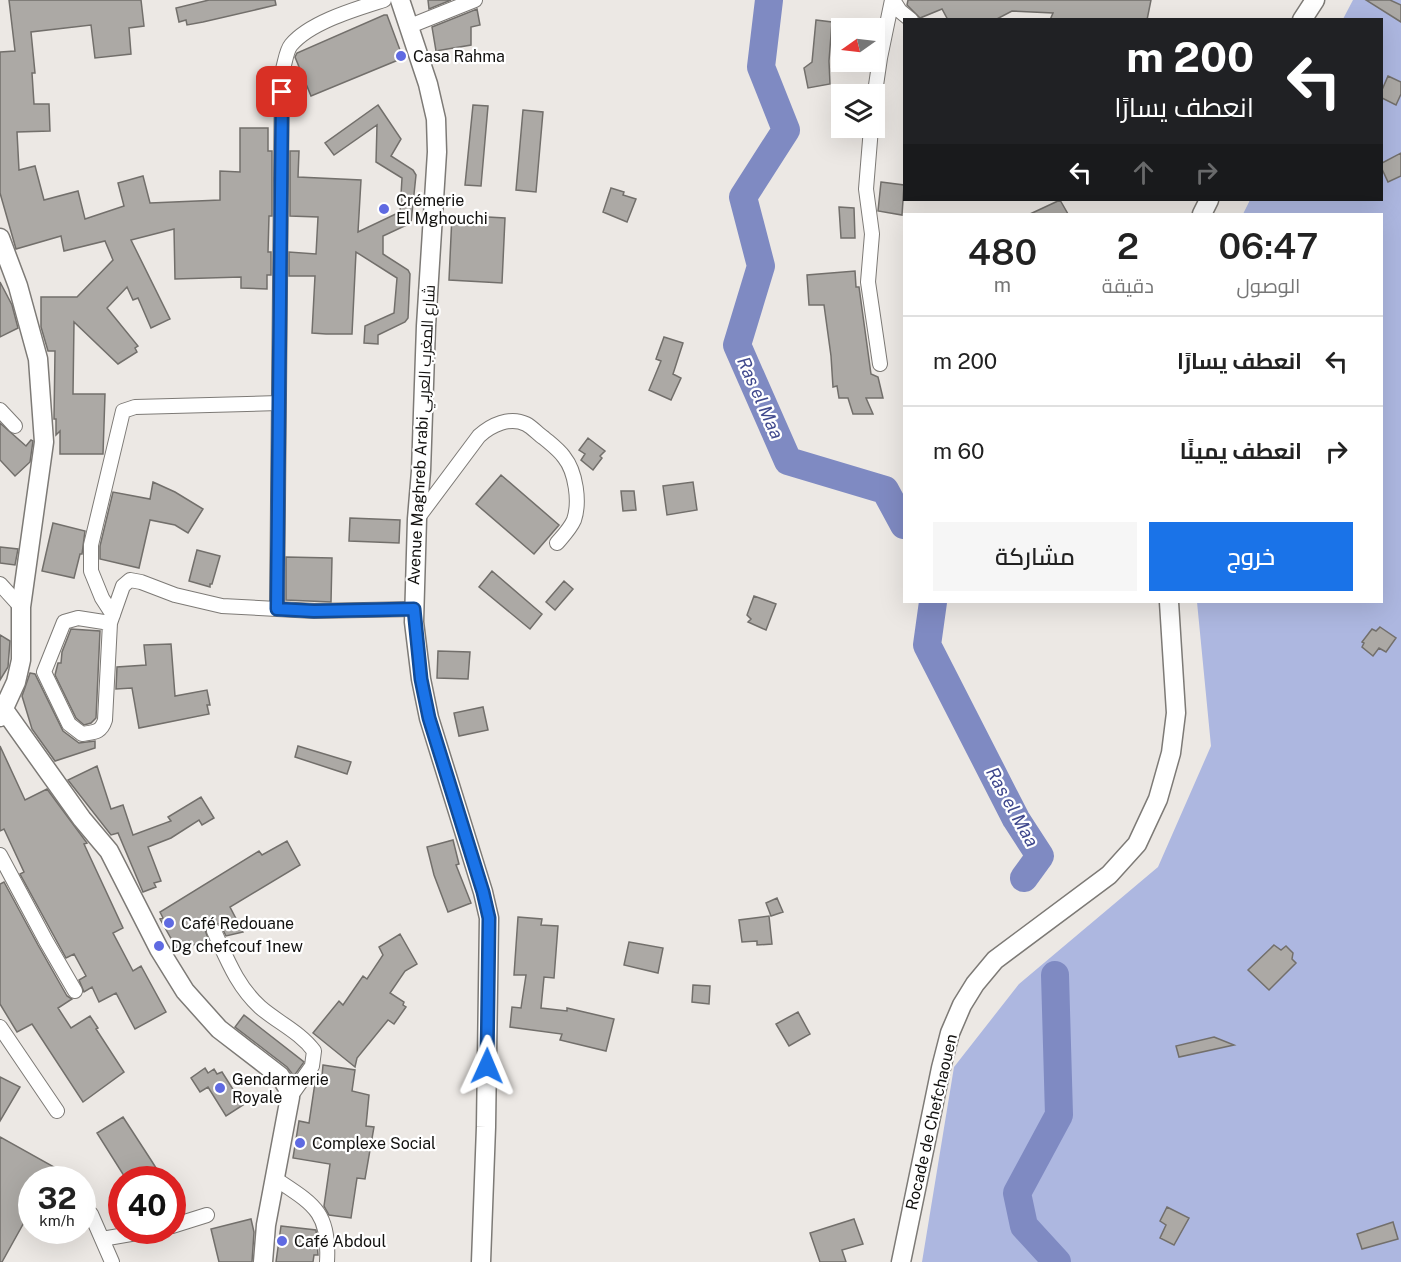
<!DOCTYPE html>
<html lang="ar">
<head>
<meta charset="utf-8">
<style>
  body { margin:0; font-family:"Public Sans",Cairo,sans-serif; background:#f6f6f6; color:#222; direction:rtl; height:100vh; display:flex; flex-direction:column; font-size:22px; white-space:nowrap }
  * { box-sizing:border-box; margin:0 }
  p { font-size:20px; color:#767676 }
  .icon { flex:none; width:33px; height:33px; fill:none; stroke:currentColor; stroke-width:2; stroke-linecap:round; stroke-linejoin:round }
  .map { position:relative; flex:1; overflow:hidden; direction:ltr }
  .panel { position:absolute; left:903px; top:213px; width:480px; height:390px; display:flex; flex-direction:column; background:#fff; border-radius:0px; box-shadow:0 6px 24px #0002; direction:rtl }
  .panel>* { flex:none }
  .top-card { position:absolute; left:903px; top:18px; width:480px; height:183px; border-radius:0px; box-shadow:0 6px 24px #0002; direction:rtl; background:#202124; color:#fff; overflow:hidden }
  .needle { width:39px; rotate:256deg }
  .controls { position:absolute; left:831px; top:18px; display:grid; gap:12px }
  .controls a { display:grid; place-items:center; width:54px; height:54px; border-radius:0px; background:#fff; box-shadow:0 6px 24px #0002; font-size:30px }
  .speed { position:absolute; left:18px; top:1166px; display:flex; gap:12px; font-size:30px; font-weight:700; text-align:center }
  .speed>* { display:grid; place-content:center; width:78px; height:78px; border-radius:50%; background:#fff; box-shadow:0 6px 24px #0002; line-height:1 }
  .speed small { font-size:15px; font-weight:400 }
  .speed .limit { border:9px solid #d22; background:#fff; color:#111 }
  .pin { position:absolute; display:grid; place-items:center; width:51px; height:51px; color:#fff; margin:-26px; border-radius:12px; box-shadow:0 3px 9px #0006 }
  .me { position:absolute; width:66px; margin:-33px; rotate:1deg; stroke-linejoin:round; filter:drop-shadow(0 0 4px #0008) }
  .turn { display:flex; align-items:center; gap:21px; height:126px; padding:0 30px; font-size:27px }
  .turn .icon { width:78px; height:78px; stroke-width:2.5 }
  .turn b { display:block; font-size:42px; line-height:51px }
  .lanes { display:flex; align-items:center; height:57px; padding:0 30px; background:#0003; justify-content:center; gap:30px; direction:ltr }
  .lanes .off { opacity:.35 }
  .eta { display:flex; justify-content:space-evenly; align-items:center; height:102px; text-align:center }
  .eta b { font-size:36px; font-weight:600; line-height:42px }
  .action { display:flex; gap:12px; margin-top:auto; padding:12px 30px }
  .action a { flex:1; height:69px; border-radius:0px; background:#1a73e8; color:#fff; font-size:24px; font-weight:600; line-height:69px; text-align:center }
  .action a+a { background:#f6f6f6; color:#222 }
  ul { padding:0; list-style:none }
  li { display:flex; align-items:center; gap:18px; height:90px; padding:0 30px; border-top:2px solid #e0e0e0 }
  li div { flex:1 }
  li b { display:block; font-size:22px }
  li em { font-style:normal }
  .map>svg:first-child { display:block }
</style>
</head>
<body>
<div class="map">
<svg width="1401" height="1262" viewBox="0 0 1401 1262">
  <rect width="100%" height="100%" fill="#ece8e4"/>
  <path fill="#adb7e0" d="M1353 0H1401V1262H922L954 1067 1019 984 1158 867 1211 746 1197 602H1382V214H1243L1250 200H1382V20L1343 19Z"/>
  <g fill="none" stroke-linecap="round" stroke-linejoin="round">
    <path stroke="#7f8ac2" stroke-width="28" d="M769 0 761 67 786 130 743 197 761 266 737 345 788 461 885 490 904 525
      M933 602 927 645 1016 819 1040 856 1024 878
      M1055 975 1059 1115 1017 1193 1024 1226 1057 1262"/>
  </g>
  <path fill="#aca9a5" stroke="#726f6b" stroke-width="1.5" d="M9 0H141L144 26 129 28 131 54 95 58 91 25 31 32 35 73H32L34 104H49L50 131 17 132 19 170 35 166 44 200 78 191 85 219 124 206 118 183 143 176 150 203 220 200V171L240 172V128H268V151H272V216H269L268 252H271V275H267V289L241 288V277L175 279 174 229 131 240 170 319 151 328 138 298 133 300 127 287 107 308 138 346 135 348 137 352 118 364 74 322 73 394H105L103 454H60V431L56 435V419H54L55 351H48L41 327V297H77L113 260 105 241 64 251 61 236 16 249 0 193V52L15 51Z
    M209 0H275L276 5 203 22 187 25 186 20 179 22 176 8Z
    M428 0H451L429 9Z
    M908 0H1151L1147 20H1050L1053 13 1012 11 995 20H948L942 9 920 18 907 5Z
    M1366 0H1390L1401 5V22Z
    M477 9 480 25 471 27V45L436 51 432 27Z
    M384 15H387L403 58 311 96 295 57 297 53Z
    M816 20 832 22 829 61 830 84 808 88 804 68 812 62Z
    M1388 76 1401 82V94L1396 105 1382 98V90Z
    M378 105 401 139 391 156 413 170 416 175 411 223 383 236V254L408 270 410 274 408 318 405 322 378 335V344L364 343 365 326 394 313 397 278 356 252 352 334H326L312 333 315 276H289V252L316 254 318 217 290 216V151H299L298 177 361 180 358 232 400 212 402 178 376 162 377 125 334 155 325 143Z
    M473 105 488 106 481 186 465 185Z
    M523 110 543 112 536 192 516 190Z
    M1401 153V176L1388 182 1382 169V163Z
    M881 182 904 185 902 215 878 211Z
    M611 188 624 192 623 195 636 199 627 222 603 212Z
    M1060 200 1068 214H1030Z
    M839 207 854 208 855 238H841Z
    M452 215 505 218 502 283 449 280Z
    M855 271 856 287H859L871 374 878 377 883 398H866L873 414H853L848 398H839L837 386 833 387 831 356 824 305H809L807 275Z
    M0 282 12 305 18 328 0 337Z
    M664 337 683 343 673 374 681 378 671 400 649 390 661 361 656 359Z
    M0 423 26 446 31 440 33 441 30 462 15 476 0 460Z
    M588 438 605 451 600 456 602 458 593 470 581 460 585 454 579 450Z
    M501 475 559 525 534 554 476 504Z
    M153 482 175 492 203 509 188 533 175 525 150 520 139 568 100 559V546L113 492 150 499Z
    M693 482 697 510 667 515 663 486Z
    M621 491H634L636 510 623 511Z
    M350 518 400 520 399 543 349 541Z
    M53 523 85 531 82 554H80L74 578 42 571Z
    M0 547 18 549 15 565 0 563Z
    M197 550 220 556 212 584H210V587L189 581Z
    M286 557 332 558 331 602 286 600Z
    M492 571 542 614 530 629 479 587Z
    M564 581 573 589 555 610 546 602Z
    M754 596 776 604 766 630 748 622 751 619 747 615Z
    M1380 627 1396 638 1386 652 1379 648 1373 656 1362 647 1364 643 1362 642 1372 629 1376 631Z
    M71 629 100 631 96 718 91 723 84 725 76 718 55 675 58 663H61L62 652Z
    M0 635 10 641 8 667 0 680Z
    M171 644 175 696 207 690 210 705H207L209 714 139 728 132 688 116 689 117 667 146 665 144 645Z
    M438 651 470 652 468 679 437 678Z
    M30 673 35 674 63 731 79 743 95 741V748L55 761 32 729 22 696Z
    M483 707 488 730 459 736 454 713Z
    M0 746 25 800 47 789 87 843 84 844 123 928 113 933 133 971 141 966 166 1012 135 1029 116 993 99 1002 92 987 84 992 79 980 86 976 74 954 66 958 20 874 24 872 4 829 0 831Z
    M298 746 351 762 347 774 295 757Z
    M97 766 111 809 123 805 133 835 171 821 168 817 201 797 214 818 202 825 199 820 171 838 148 847 161 881 154 883 156 887 143 892 118 833 111 835 68 780Z
    M453 840 459 864 456 865 471 903 448 912 434 875 427 847Z
    M287 841 300 865 230 907 243 932 226 936 220 924 211 923 205 930 209 941 177 949 160 919 163 918 160 912 259 851 262 855Z
    M4 882 38 945 67 996 72 999 58 1008 71 1028 90 1016 98 1028 96 1029 124 1072 83 1102 32 1024 17 1032 0 1004V884Z
    M777 898 783 912 771 916 766 903Z
    M769 916 772 944 757 945V941L742 942 739 920Z
    M518 917 542 919 541 925 558 926 554 978 544 977 541 1008 567 1011V1008L614 1019 606 1051 560 1040 562 1034 510 1027 512 1007 521 1008 526 975H514Z
    M400 934 417 964 405 971 390 993 404 1002 403 1005 406 1007 394 1024 388 1020 357 1058 355 1067 313 1033 339 1001 343 1005 363 976 367 979 383 955 379 947Z
    M629 942 663 948 658 973 624 965Z
    M1274 945 1281 950 1286 946 1293 953 1292 959 1296 963 1269 990 1248 970Z
    M693 985 710 986 709 1004 692 1002Z
    M798 1012 810 1034 789 1046 776 1024Z
    M244 1015 304 1062 294 1076 287 1067 235 1027Z
    M1214 1037 1234 1045 1179 1057 1176 1046Z
    M323 1065 355 1070 352 1091 369 1095 366 1126 374 1127 365 1179 357 1178 351 1218 329 1215 324 1206 330 1164 293 1158 299 1121 309 1123 316 1076 318 1073 322 1076Z
    M205 1068 208 1073 214 1069 217 1074 222 1072 243 1105 226 1116 208 1087 200 1092 191 1078Z
    M0 1077 20 1087 0 1121Z
    M123 1117 151 1160 163 1179H126L97 1133Z
    M0 1137 54 1167 48 1179H32V1208L2 1262H0Z
    M1167 1207 1189 1218 1174 1245 1160 1238 1166 1225 1160 1221Z
    M251 1219 254 1232 252 1262H219L211 1229Z
    M854 1219 863 1244 842 1250 846 1262H820L810 1233Z
    M1393 1222 1398 1239 1362 1249 1357 1234Z
    M281 1226 316 1230 318 1255H314L313 1262H276Z"/>
  <g fill="none" stroke-linecap="round" stroke-linejoin="round">
    <defs>
      <path id="street" d="M893 0 900 11 911 20
        M410 26 475 0
        M874 99 880 58 892 0
        M871 128 866 189 872 234 868 282 880 364
        M0 410 15 426
        M417 519 479 436C491 425 510 416 526 424 532 427 538 434 544 438 551 444 559 450 564 457 576 472 580 502 574 520 570 529 563 536 557 543
        M0 584 21 607
        M277 609 282 72C285 64 286 51 291 45 310 22 356 9 384 0
        M113 615 102 598 91 571V545L123 411 135 407 279 403
        M110 623 105 720C101 733 94 732 82 734L69 724 44 672 64 622 78 618 110 623 123 586 130 580 141 582 175 595 222 606 314 611 414 609
        M0 855 46 941 75 991
        M214 931C227 959 237 986 260 1007 277 1022 300 1032 314 1051L312 1066 290 1097
        M0 1027 57 1111
        M274 1178C313 1204 330 1211 327 1262
        M91 1214 112 1262
        M172 1226 207 1215
        M102 1239 154 1230"/>
      <path id="secondary" d="M400 0 428 84 436 119 437 152 426 326 421 471 417 519 414 622 421 679 429 718 483 892 489 918 486 1127 481 1262
        M1302 20 1315 0
        M1202 214 1209 200
        M0 238 18 286 38 359 44 442 21 607V660L16 682 0 717
        M0 704 82 819 109 851 159 949 185 991 219 1029 280 1076 287 1087 290 1097 266 1225 263 1262
        M901 1262 941 1068 950 1033 962 1005 975 984 995 960 1109 875 1137 844 1158 799 1171 753 1176 713 1169 602"/>
    </defs>
    <use href="#street" stroke="#7d7a76" stroke-width="16"/>
    <use href="#secondary" stroke="#7d7a76" stroke-width="21"/>
    <use href="#street" stroke="#fff" stroke-width="14"/>
    <use href="#secondary" stroke="#fff" stroke-width="18"/>
  </g>
  <g fill="none" stroke-linecap="round" stroke-linejoin="round">
    <defs>
      <path id="route" d="M282 92 277 609 314 611 414 609 421 679 429 718 483 892 489 918 487 1066"/>
    </defs>
    <use href="#route" stroke="#114b97" stroke-width="15"/>
    <use href="#route" stroke="#1a73e8" stroke-width="10"/>
  </g>
  <g fill="#5f6ae2" stroke="#fff" stroke-width="2">
    <circle cx="401" cy="56" r="6"/>
    <circle cx="384" cy="209" r="6"/>
    <circle cx="169" cy="923" r="6"/>
    <circle cx="159" cy="946" r="6"/>
    <circle cx="220" cy="1088" r="6"/>
    <circle cx="300" cy="1143" r="6"/>
    <circle cx="282" cy="1241" r="6"/>
  </g>
  <g text-anchor="middle" stroke-width="4.5" stroke-linejoin="round" paint-order="stroke">
    <g font-size="16" fill="#12110f" stroke="#fff" text-anchor="start">
      <text x="413" y="62">Casa Rahma</text>
      <text x="396" y="206">Crémerie<tspan x="396" dy="18">El Mghouchi</tspan></text>
      <text x="181" y="929">Café Redouane</text>
      <text x="171" y="952">Dg chefcouf 1new</text>
      <text x="232" y="1085">Gendarmerie<tspan x="232" dy="18">Royale</tspan></text>
      <text x="312" y="1149">Complexe Social</text>
      <text x="294" y="1247">Café Abdoul</text>
    </g>
    <g font-size="16" fill="#12110f" stroke="#fff">
      <text transform="translate(421 435) rotate(-87)" y="6">Avenue Maghreb Arabi شارع المغرب العربي</text>
      <text transform="translate(931 1122) rotate(-77)" y="6">Rocade de Chefchaouen</text>
    </g>
    <g font-size="18" font-style="italic" fill="#3f488d" stroke="#fff">
      <text transform="translate(760 398) rotate(66)" y="6">Ras el Maa</text>
      <text transform="translate(1012 807) rotate(61)" y="6">Ras el Maa</text>
    </g>
  </g>
</svg>
<div class="controls">
<a><svg class="needle" viewBox="-14 -14 28 28"><path d="M0-13l5 13h-10z" fill="#e53935"/><path d="M0 13l5-13h-10z" fill="#767676"/></svg></a>
<a><svg class="icon" aria-label="layers" viewBox="0 0 24 24"><path d="M12 4l9 5-9 5-9-5zM3 14l9 5 9-5"/></svg></a>
</div>
<div class="speed"><div>32<small>km/h</small></div><div class="limit">40</div></div>
<div class="pin" style="left:282px;top:92px;background:#d93025"><svg class="icon" aria-label="arrive" viewBox="0 0 24 24"><path d="M6 21V4h12l-3 4 3 4H6"/></svg></div>
<svg class="me" style="left:487px;top:1066px" viewBox="-20 -20 40 40"><path d="M0-17L14 15 0 8-14 15z" fill="#1a73e8" stroke="#fff" stroke-width="4"/></svg>
<div class="top-card">
<div class="turn"><svg class="icon" aria-label="left" viewBox="0 0 24 24"><path d="M17 20v-9H6M10 6l-5 5 5 5"/></svg><div><b>200 m</b>انعطف يسارًا</div></div>
<div class="lanes"><svg class="icon" aria-label="left" viewBox="0 0 24 24"><path d="M17 20v-9H6M10 6l-5 5 5 5"/></svg><svg class="icon off" aria-label="ahead" viewBox="0 0 24 24"><path d="M12 20V5M6 11l6-6 6 6"/></svg><svg class="icon off" aria-label="right" viewBox="0 0 24 24"><path d="M7 20v-9h11M14 6l5 5-5 5"/></svg></div>
</div>
<section class="panel">
<div class="eta">
<div><b>06:47</b><p>الوصول</p></div>
<div><b>2</b><p>دقيقة</p></div>
<div><b>480</b><p>m</p></div>
</div>
<ul>
<li><svg class="icon" aria-label="left" viewBox="0 0 24 24"><path d="M17 20v-9H6M10 6l-5 5 5 5"/></svg><div><b>انعطف يسارًا</b></div><em>200 m</em></li>
<li><svg class="icon" aria-label="right" viewBox="0 0 24 24"><path d="M7 20v-9h11M14 6l5 5-5 5"/></svg><div><b>انعطف يمينًا</b></div><em>60 m</em></li>
</ul>
<div class="action"><a>خروج</a><a>مشاركة</a></div>
</section>
</div>
</body>
</html>
